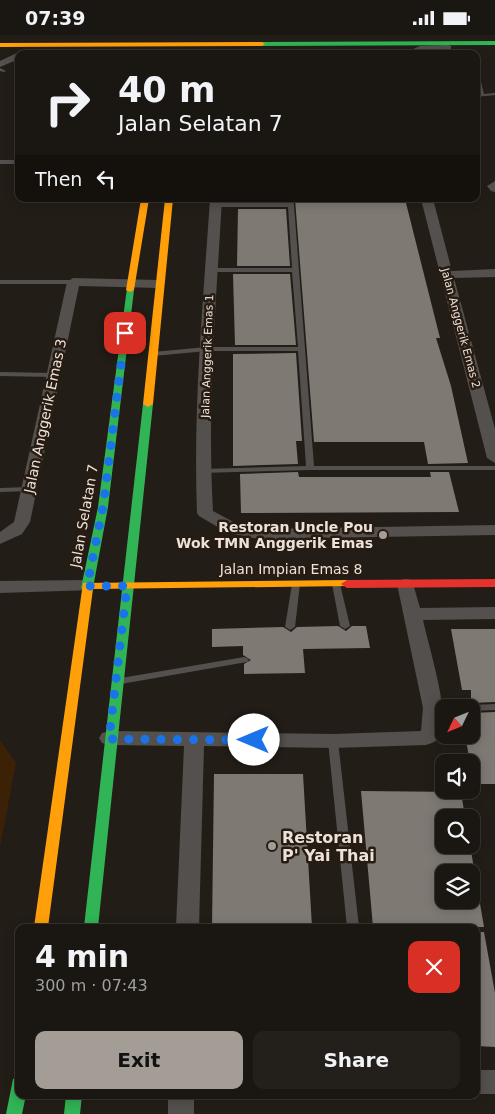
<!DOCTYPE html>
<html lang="en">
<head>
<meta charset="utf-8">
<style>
  body { margin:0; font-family:"DejaVu Sans",sans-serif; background:#231f1a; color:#f1f3f6; height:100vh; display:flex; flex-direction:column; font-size:19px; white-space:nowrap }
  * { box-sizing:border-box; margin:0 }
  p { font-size:16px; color:#9f9f9f }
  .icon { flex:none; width:28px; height:28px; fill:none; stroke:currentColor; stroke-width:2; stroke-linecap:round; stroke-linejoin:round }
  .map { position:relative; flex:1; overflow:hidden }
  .side { position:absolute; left:15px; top:889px; width:465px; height:175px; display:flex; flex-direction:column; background:#1a1611; border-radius:10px; box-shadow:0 2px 12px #0003,0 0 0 1px #383531 }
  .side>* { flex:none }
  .top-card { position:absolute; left:15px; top:15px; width:465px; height:152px; border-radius:10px; box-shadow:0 2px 12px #0003,0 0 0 1px #383531; background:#1a1611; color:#f1f3f6; overflow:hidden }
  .needle { width:32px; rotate:227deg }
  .buttons { position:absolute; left:435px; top:664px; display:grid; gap:10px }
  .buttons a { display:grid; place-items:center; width:45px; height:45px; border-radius:10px; background:#1a1611; box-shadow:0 2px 12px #0003,0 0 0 1px #383531; font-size:25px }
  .pin { position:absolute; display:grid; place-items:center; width:42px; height:42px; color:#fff; margin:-21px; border-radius:10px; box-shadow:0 2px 8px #0006 }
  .me { position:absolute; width:55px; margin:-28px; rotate:270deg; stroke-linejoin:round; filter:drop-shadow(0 0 4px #0008) }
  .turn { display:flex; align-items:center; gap:18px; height:105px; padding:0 20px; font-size:22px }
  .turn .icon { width:65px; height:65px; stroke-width:2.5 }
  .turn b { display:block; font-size:35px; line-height:42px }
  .then { display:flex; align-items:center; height:48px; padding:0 20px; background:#0003; gap:10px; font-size:19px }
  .round { display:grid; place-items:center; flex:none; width:52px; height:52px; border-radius:10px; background:#231f1a }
  .head { display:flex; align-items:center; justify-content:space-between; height:85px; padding:0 20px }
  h1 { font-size:30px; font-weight:800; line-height:38px }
  .primary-button { display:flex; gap:10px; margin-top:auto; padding:10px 20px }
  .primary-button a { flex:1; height:58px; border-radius:10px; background:#a49d96; color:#111; font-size:20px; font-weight:800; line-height:58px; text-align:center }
  .primary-button a+a { background:#231f1a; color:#f1f3f6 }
  .status { display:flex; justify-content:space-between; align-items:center; height:35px; padding:0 25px; background:#1a1611; direction:ltr }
  .status svg { height:14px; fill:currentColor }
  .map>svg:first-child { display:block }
</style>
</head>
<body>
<div class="status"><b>07:39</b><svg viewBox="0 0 49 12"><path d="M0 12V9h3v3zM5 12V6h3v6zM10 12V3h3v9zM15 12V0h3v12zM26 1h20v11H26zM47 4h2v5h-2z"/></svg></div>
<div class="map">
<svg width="495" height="1079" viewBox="0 0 495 1079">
  <rect width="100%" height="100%" fill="#231d17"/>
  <path fill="#3b2105" d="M0 705 16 728 0 812Z"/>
  <path fill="#7f7974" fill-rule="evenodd" d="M295 164H405L440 303H436L451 351 468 428 428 429 424 407H314Z
    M238 174H286L290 231H237Z
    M233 239H290L296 310H235Z
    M296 318 302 406H296L298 429 233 431V319Z
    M298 437 299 442H431L430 437H449L459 477 241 478 240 439Z
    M338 591 346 596 352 591H366L370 613 303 614 305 638 244 639V629L251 625 243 620V611L212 612V594L283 592 291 597 297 592Z
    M451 594H495V667L471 668V655H462Z
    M495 677V749H474L465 700H471V678Z
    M214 739H303L312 892H212Z
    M361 756 461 757 465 782H444V810H470L484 892H373ZM444 838H471V865H444Z
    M476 897H484L495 958V1012L476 1011Z"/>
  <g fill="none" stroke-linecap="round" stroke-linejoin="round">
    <path fill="#53504d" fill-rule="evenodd" d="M0 33 6 36 4 37 0 36Z
      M476 33 478 34 484 59 495 58V60L476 62V60L479 59 476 46Z
      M0 125H19V129H0Z
      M287 164H293L294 170 314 431H495V435H310L200 438 199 436 200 434H203L306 431 298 316H207L153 321 150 319 153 317 207 312H298L292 237H211L208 235 211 233H292L288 172H215L212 170 215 168H287Z
      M0 245H73L76 247 73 249H0Z
      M0 337 53 338 57 340 53 342 0 341Z
      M29 452H32L33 454 32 456 0 457V453Z
      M296 546 300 549 295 592 290 595 285 592 292 549Z
      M336 546 340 549 350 591 345 594 340 591 332 549Z
      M244 622 247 623 249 625 247 627 121 649 118 648 116 646 118 644 121 643Z
      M495 669V675L471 676V672H466L471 670Z
      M333 702 337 703 338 706 359 892H347L328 706 329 703Z"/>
    <path fill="#53504d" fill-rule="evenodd" d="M448 10 451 11V15L402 19 420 11Z
      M19 17 23 19H19V24L0 32V26Z
      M495 146V157L491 156 487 151Z
      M210 164H222C216 268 207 372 213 476L239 490 259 494 495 490V500L259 504 228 498 199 481 197 478C193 373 203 268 210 164Z
      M421 164H433L452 236 495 234V242L454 243 495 394V428L487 423Z
      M73 243 158 245 164 249 158 253 79 251 30 487 22 499 0 509V497L14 487 67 247Z
      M406 544 412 545 420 573 495 572V584L423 585C428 609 450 678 441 699 439 706 432 708 426 710L333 713 204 711 199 892H176L184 711 109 710 102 708 99 703 102 698 109 696 333 699 421 696 423 673 397 549 400 545Z
      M87 545 93 547 96 551 93 555 0 558V546Z
      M476 1035H495V1059H476Z
      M168 1060H194V1079H168Z"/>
    <path fill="#30b455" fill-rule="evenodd" d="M495 6V10L262 11 259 9 262 7Z
      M127 253H130L134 255 108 472 93 553 87 557 81 553 98 472Z
      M148 366 153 369 98 892H84L143 369Z
      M19 1042V1060H26L22 1079H6L13 1044Z
      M66 1060H82L80 1079H64Z"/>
    <path fill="#ff9f0a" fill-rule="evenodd" d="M0 8 262 7 265 9 262 11 0 12Z
      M141 164H149L134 255 130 257 126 255Z
      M165 164H173L153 369 148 372 143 369Z
      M347 545 351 547 353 549 351 551 93 554 48 892H34L83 548Z"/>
    <path fill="#e5322d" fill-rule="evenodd" d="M495 544V552L347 553 341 549 347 545Z"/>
  </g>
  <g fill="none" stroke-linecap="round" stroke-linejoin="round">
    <path stroke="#1a73e8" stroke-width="9" stroke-dasharray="0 16.2" d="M125 298 103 472 87 551H127L109 704 254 705"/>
  </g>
  <g fill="#a49d96" stroke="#281c12" stroke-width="2">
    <circle cx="383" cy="500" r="5"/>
    <circle cx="272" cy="811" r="5"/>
  </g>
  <g text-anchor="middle" stroke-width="5" stroke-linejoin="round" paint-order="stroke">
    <g font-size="11" fill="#eae2db" stroke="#281c12">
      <text transform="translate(461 293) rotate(75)" y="4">Jalan Anggerik Emas 2</text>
      <text transform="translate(207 321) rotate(-88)" y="4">Jalan Anggerik Emas 1</text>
    </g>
    <g font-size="14" fill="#eae2db" stroke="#281c12">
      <text transform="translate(45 381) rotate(-78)" y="5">Jalan Anggerik Emas 3</text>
      <text transform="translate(84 481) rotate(-80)" y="5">Jalan Selatan 7</text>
      <text x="291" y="539">Jalan Impian Emas 8</text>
    </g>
    <g font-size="14" font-weight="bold" fill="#eae2db" stroke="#281c12" text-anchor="end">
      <text x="373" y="497">Restoran Uncle Pou<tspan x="373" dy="16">Wok TMN Anggerik Emas</tspan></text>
    </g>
    <g font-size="16" font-weight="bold" fill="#eae2db" stroke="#281c12" text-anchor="start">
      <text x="282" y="808">Restoran<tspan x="282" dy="18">P' Yai Thai</tspan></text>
    </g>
  </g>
</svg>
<div class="buttons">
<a><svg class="needle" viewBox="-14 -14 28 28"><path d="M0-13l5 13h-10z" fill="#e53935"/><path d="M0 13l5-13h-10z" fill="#9f9f9f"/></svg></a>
<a><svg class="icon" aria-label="sound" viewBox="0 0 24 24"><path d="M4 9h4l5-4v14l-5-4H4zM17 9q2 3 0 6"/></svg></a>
<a><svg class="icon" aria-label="search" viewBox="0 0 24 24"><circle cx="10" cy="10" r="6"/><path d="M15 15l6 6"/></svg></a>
<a><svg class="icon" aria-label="layers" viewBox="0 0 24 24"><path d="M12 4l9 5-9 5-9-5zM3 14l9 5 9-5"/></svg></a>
</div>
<div class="pin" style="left:125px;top:298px;background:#d93025"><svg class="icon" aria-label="arrive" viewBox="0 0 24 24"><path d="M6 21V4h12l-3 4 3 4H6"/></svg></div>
<svg class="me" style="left:254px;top:705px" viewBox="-20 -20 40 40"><circle r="19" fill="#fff"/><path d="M0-13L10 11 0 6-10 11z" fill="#1a73e8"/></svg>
<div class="top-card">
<div class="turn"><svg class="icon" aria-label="right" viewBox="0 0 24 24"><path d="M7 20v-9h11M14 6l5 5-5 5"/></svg><div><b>40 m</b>Jalan Selatan 7</div></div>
<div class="then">Then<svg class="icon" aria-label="left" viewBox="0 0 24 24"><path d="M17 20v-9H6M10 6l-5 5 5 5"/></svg></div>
</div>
<section class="side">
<div class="head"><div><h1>4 min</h1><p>300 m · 07:43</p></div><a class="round" style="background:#d93025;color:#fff"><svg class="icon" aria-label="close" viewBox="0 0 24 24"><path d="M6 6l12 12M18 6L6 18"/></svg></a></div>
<div class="primary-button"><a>Exit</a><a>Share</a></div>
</section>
</div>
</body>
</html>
